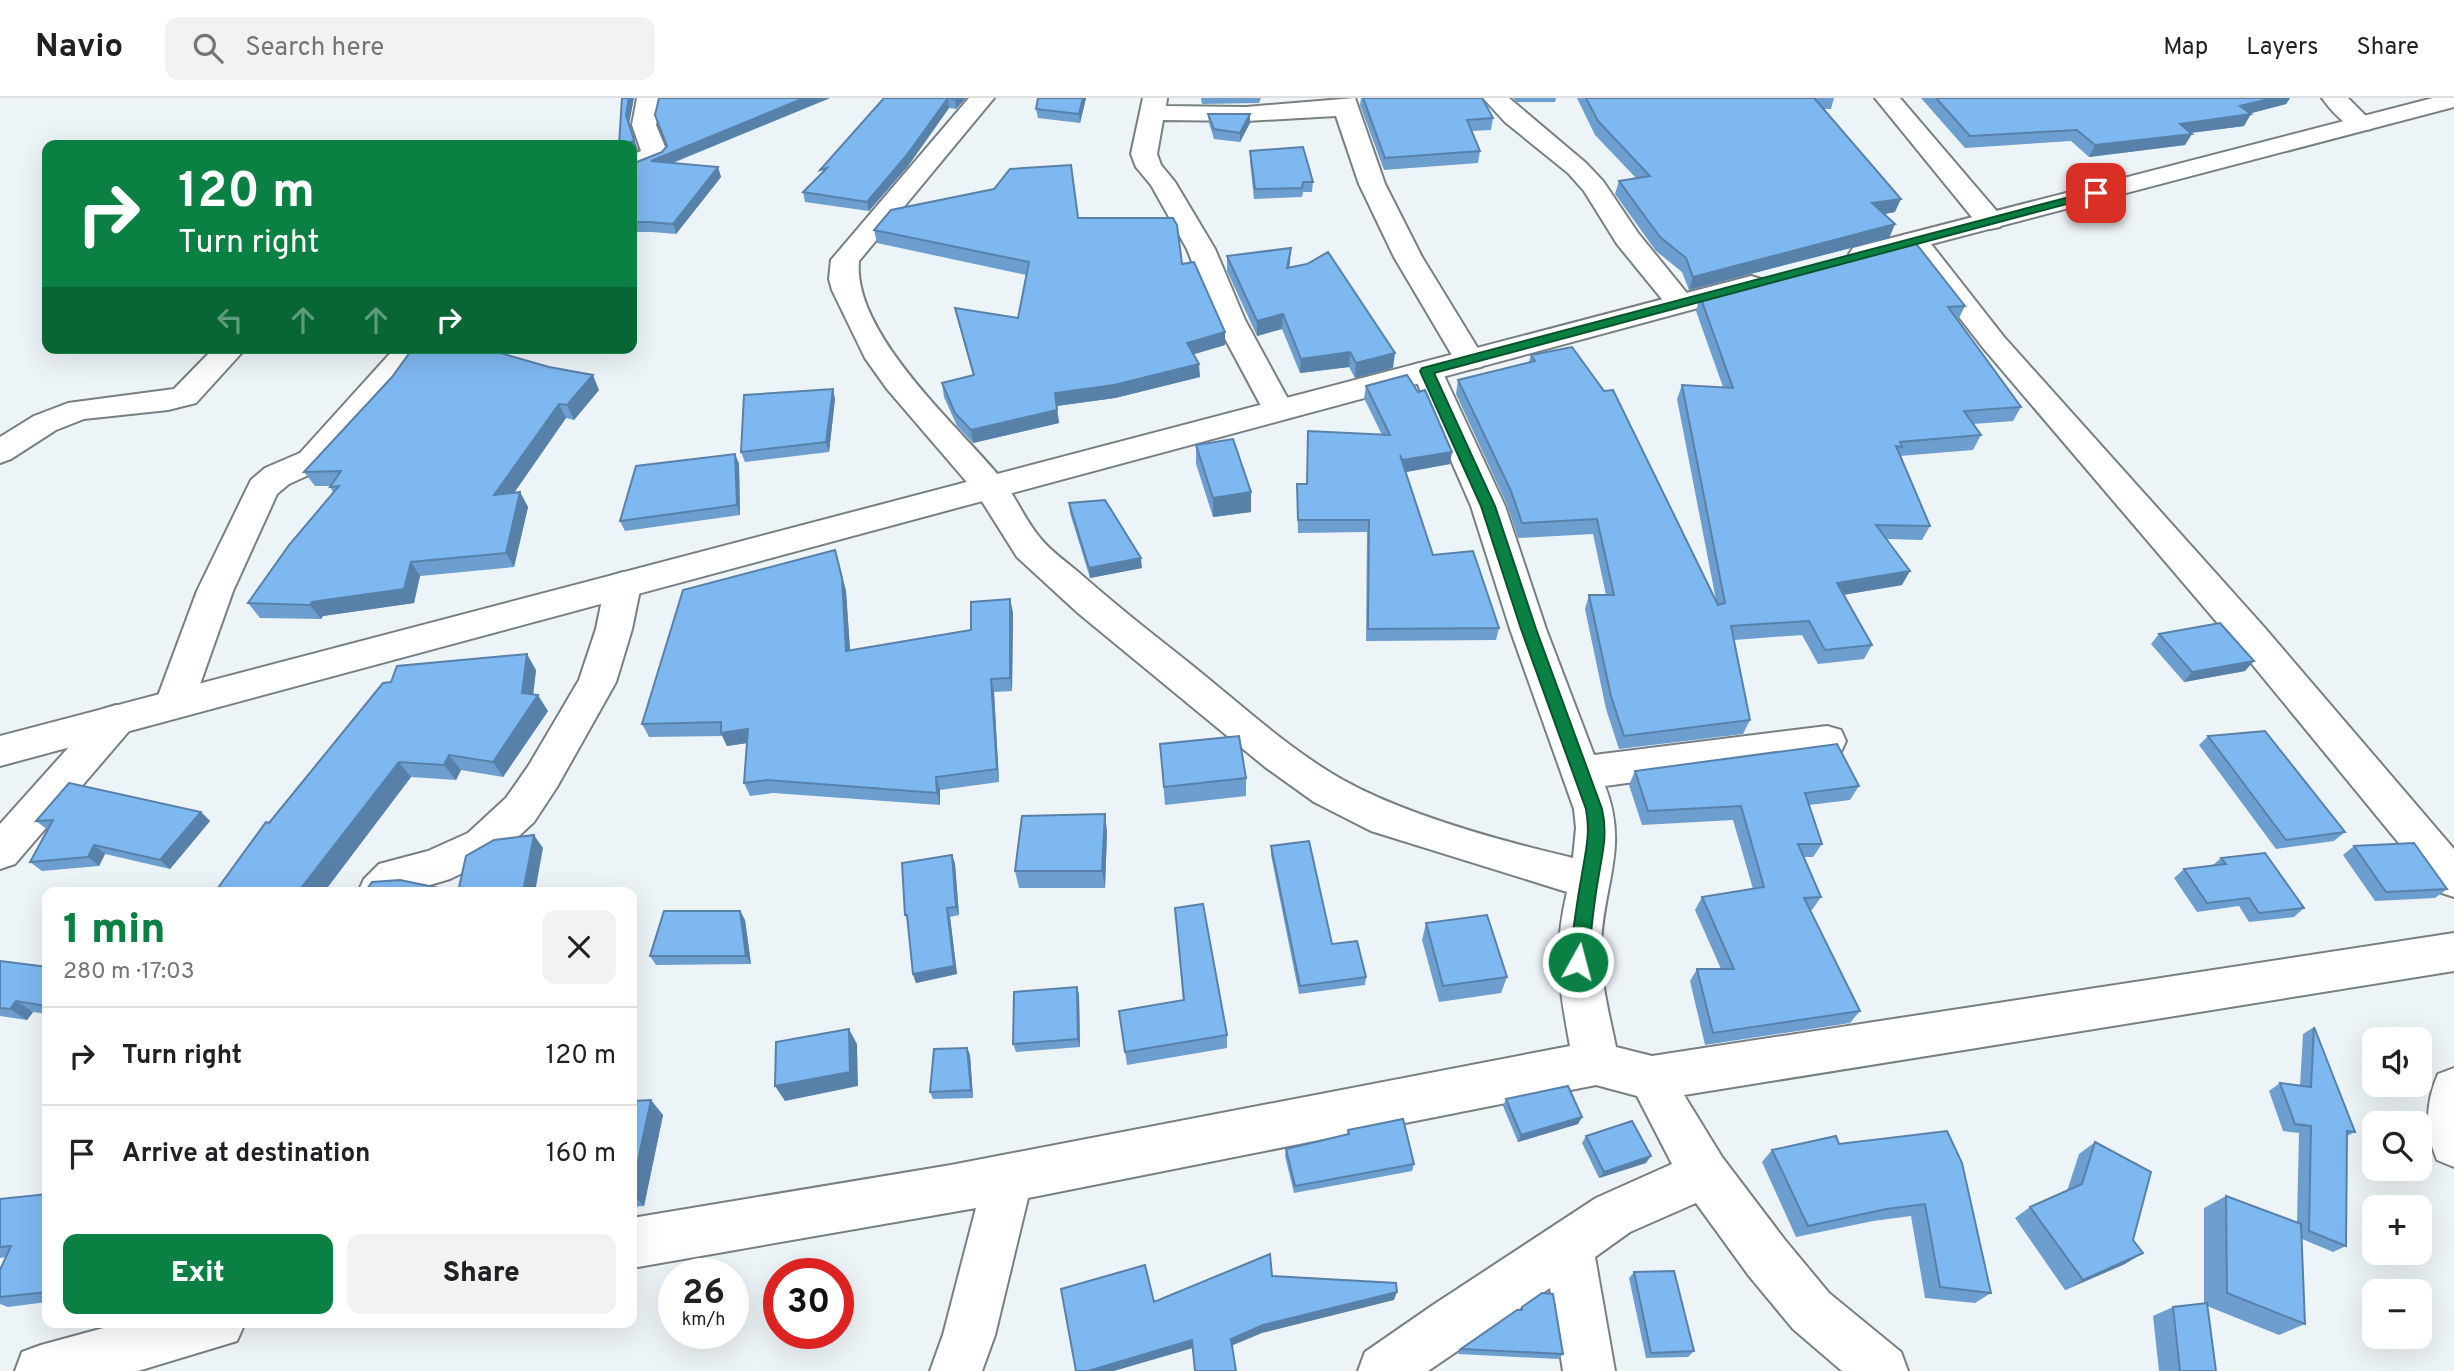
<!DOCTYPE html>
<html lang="en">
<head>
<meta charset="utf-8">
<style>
  body { margin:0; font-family:Overpass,sans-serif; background:#f2f2f2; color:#202124; height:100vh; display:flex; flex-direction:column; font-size:26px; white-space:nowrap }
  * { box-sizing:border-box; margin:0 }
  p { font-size:23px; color:#757577 }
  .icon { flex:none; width:38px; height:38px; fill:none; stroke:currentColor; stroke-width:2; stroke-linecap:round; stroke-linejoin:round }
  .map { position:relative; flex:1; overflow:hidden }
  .side { position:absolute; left:42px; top:789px; width:595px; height:441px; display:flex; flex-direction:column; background:#fff; border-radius:14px; box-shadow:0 7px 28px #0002 }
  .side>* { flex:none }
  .guide { position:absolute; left:42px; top:42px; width:595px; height:214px; border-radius:14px; box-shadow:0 7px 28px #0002; background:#0b8043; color:#fff; overflow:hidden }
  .buttons { position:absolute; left:2362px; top:929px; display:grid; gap:14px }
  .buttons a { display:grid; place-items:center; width:70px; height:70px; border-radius:14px; background:#fff; box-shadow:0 7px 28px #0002; font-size:35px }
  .speed { position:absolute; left:658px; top:1160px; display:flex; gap:14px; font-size:35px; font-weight:700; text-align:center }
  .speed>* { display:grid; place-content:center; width:91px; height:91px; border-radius:50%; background:#fff; box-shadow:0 7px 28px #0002; line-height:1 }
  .speed small { font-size:18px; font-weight:400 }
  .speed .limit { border:10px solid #d22; background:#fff; color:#111 }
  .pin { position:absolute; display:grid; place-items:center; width:60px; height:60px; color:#fff; margin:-30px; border-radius:14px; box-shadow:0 4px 10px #0006 }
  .me { position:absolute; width:77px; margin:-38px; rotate:7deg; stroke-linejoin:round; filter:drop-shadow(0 0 5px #0008) }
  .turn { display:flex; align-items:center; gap:24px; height:147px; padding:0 21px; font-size:32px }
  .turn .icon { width:91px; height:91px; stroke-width:2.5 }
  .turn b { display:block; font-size:49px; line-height:60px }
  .lanes { display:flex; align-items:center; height:66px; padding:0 21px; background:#0003; justify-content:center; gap:35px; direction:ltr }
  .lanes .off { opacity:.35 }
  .round { display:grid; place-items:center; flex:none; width:74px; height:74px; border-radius:14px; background:#f2f2f2 }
  .headline { display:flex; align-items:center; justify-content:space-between; height:119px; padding:0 21px }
  h1 { font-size:42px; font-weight:800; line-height:52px; color:#0b8043 }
  .primary-button { display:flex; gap:14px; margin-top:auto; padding:14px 21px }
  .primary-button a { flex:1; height:80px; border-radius:14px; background:#0b8043; color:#fff; font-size:28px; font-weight:800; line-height:80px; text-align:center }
  .primary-button a+a { background:#f2f2f2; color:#202124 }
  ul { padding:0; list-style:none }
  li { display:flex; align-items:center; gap:21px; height:98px; padding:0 21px; border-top:2px solid #e0e0e0 }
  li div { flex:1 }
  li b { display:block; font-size:26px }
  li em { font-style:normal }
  header { display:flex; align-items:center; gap:42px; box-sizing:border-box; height:98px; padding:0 35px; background:#fff; border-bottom:2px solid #e0e0e0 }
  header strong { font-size:33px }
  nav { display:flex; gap:38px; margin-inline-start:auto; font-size:24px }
  .search { width:490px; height:63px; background:#f2f2f2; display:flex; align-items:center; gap:18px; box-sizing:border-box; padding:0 24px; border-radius:14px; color:#757577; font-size:26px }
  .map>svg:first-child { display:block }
</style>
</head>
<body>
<header>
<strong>Navio</strong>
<div class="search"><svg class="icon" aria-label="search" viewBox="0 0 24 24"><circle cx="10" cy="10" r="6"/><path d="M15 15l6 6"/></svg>Search here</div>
<nav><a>Map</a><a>Layers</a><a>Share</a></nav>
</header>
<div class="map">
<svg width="2454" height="1273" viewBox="0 0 2454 1273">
  <rect width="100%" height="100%" fill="#edf4f8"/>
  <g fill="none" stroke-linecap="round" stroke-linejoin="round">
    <defs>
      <path id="minor" d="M637 0H661L656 27 668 56 664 61 632 75V57L641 53 632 27Z
        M969 0H994L859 163C852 235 957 327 1000 379 1016 398 1025 423 1041 441 1051 453 1065 463 1077 473 1111 503 1147 532 1183 560 1235 601 1286 650 1343 682 1408 718 1501 743 1573 760L1576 730 1574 711 1510 531 1471 408 1412 273 1416 266 1427 264 1438 266 1442 273 1505 408 1546 531 1594 657 1827 628 1841 632 1846 643 1841 654 1827 658 1605 688C1629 749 1603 787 1601 847 1600 882 1609 915 1616 949L1652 958 2454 835V873L1684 997 1722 1059 1785 1142 1829 1195 1901 1254 1908 1273H1842L1793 1231 1749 1178 1696 1105 1630 1134 1595 1159 1615 1273H1563L1550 1190 1428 1273H1358L1365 1254 1433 1207 1596 1100 1672 1066 1637 998 1596 987 1028 1100 995 1237 982 1273H930L943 1237 976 1110 632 1170V1120L951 1067 1570 948C1559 889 1553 854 1567 794L1371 733 1314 704 1265 669 1078 515 1017 459 978 397 887 291 865 260 832 192 829 181 831 162Z
        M1143 0H1167L1166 8 1246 9 1355 0 1385 86 1422 159 1485 262 1481 269 1470 271 1459 269 1394 159 1359 86 1336 18 1246 23 1163 22 1157 56 1161 67 1175 84 1215 151 1245 222 1294 312 1289 319 1278 322 1267 319 1215 222 1187 151 1151 87 1136 69 1131 56Z
        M1483 0H1509L1586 65 1603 83 1638 135 1690 199 1694 205 1690 211 1680 214 1670 211 1617 146 1584 93 1568 75 1505 24Z
        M1875 0H1900L2000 117 2003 123 2000 129 1990 131 1980 129Z
        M2322 0H2348L2374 26 2371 31C2351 36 2333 15 2322 0Z
        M1914 135 1924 137 2004 239 2264 529 2454 751V799L2439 794 2238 549 1984 251 1900 143 1904 137Z
        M214 250H246L196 305 168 312 84 321 56 332 11 361 0 365V339L34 318 68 305 174 291Z
        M395 250H427L322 371 289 386 277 396 233 493 193 606 187 616 174 621 161 616 155 606 197 493 251 382 265 370 300 355Z
        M623 474 635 478 641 487 632 531 616 584 557 689 534 724 496 759 450 781 406 794H358L364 781 379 766 428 753 468 735 506 700 529 667 579 582 596 531 605 487 611 478Z
        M116 607 129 611 135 622 129 633 15 766 0 771V726L103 611Z
        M2454 970V1069L2437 1062C2425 1033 2425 1006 2438 976Z
        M122 1225H245L237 1243 138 1273H15L22 1254 41 1247Z"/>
      <path id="tertiary" d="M2433 0H2454V9L1863 164 1853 162 1849 156 1853 150Z
        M1751 178 1761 181 1765 187 1761 193 0 668V638Z"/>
    </defs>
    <use href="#minor" stroke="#787f82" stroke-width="4"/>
    <use href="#tertiary" stroke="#787f82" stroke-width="4"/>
    <use href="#minor" fill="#fff" fill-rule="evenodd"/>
    <use href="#tertiary" fill="#fff" fill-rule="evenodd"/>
  </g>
  <path fill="#6c9ecf" d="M659 0H830L673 65 718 69 721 79 676 136 652 134H632V66L662 54 667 48Z
    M884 0H966L956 11 949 10 908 68 869 113 805 104 803 94 821 77Z
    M1038 0H1086L1080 25 1038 20 1036 11Z
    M1201 0H1261L1259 5 1202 6Z
    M1361 0 1493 20 1491 32 1471 33 1480 53 1478 65 1384 72 1360 7Z
    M1513 0H1556L1555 4H1517Z
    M1577 0H1834L1831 11H1823L1895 114 1884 116 1895 126 1889 140 1689 192 1682 174 1656 153 1615 96 1619 83 1636 80 1595 37Z
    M1921 0H2290L2286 6 2250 15 2244 28 2191 35 2185 47 2089 59 2071 43 1965 50Z
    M1208 16 1250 25 1240 44 1214 41 1209 25Z
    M1250 53 1313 84 1312 94H1303L1302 99 1254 101 1250 63Z
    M1078 120 1182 166 1225 247 1194 256 1200 279 1115 300 1057 308 1059 325 973 345 957 328 944 299 942 285 973 278 958 223 955 210 1018 220 1026 177 877 145 874 132Z
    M1227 158 1290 164 1289 169 1393 270 1355 280 1349 269 1300 275 1282 231 1257 238 1227 173Z
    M1700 198 1965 208 1958 222 2021 309 2013 323 1973 326 1981 337 1973 352 1900 358 1930 428 1922 442 1887 441 1902 487 1843 497 1872 547 1864 561 1818 566 1802 537 1734 542 1750 622 1743 636 1619 651 1606 611 1585 511 1589 497H1606L1593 436 1518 440 1507 407 1456 296 1458 282 1529 264 1531 257 1716 502 1677 301 1682 287 1723 289 1696 213Z
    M1366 288 1450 366 1405 374 1433 457 1499 530 1496 542 1366 543 1367 434 1298 435 1297 386H1306L1382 337 1364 300Z
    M599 292 574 322 566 320 514 395 520 394 528 409 514 469 420 478 414 505 323 518 321 521 260 520 248 505 333 394 330 389 331 388H315L304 374Z
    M835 301 829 354 745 364 741 354Z
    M1196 347 1251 414 1213 419 1196 366Z
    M735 356 739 366 740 417 625 433 620 423Z
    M1069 405 1142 470 1090 480 1070 415Z
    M835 452 846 493 850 553 971 532 1010 501 1013 515 1012 593 994 594 999 684 940 692V707L773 695 750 698 744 685 747 645 727 648 722 638 649 639 642 626Z
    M2159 536 2245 573 2184 584 2151 546Z
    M536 572 533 597 548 613 503 679 461 672 456 682 411 679 324 794H215L269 725Z
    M2208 638 2345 734 2334 743 2276 751 2199 647Z
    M1160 646 1246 680V698L1165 707Z
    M1635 673 1859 688 1850 702 1809 707 1822 746 1813 759H1804L1821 799 1812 812H1810L1860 913 1850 925 1705 947 1690 883 1697 871H1721L1695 812 1702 799 1753 791 1733 722 1642 727 1629 687Z
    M201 714 210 723 170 771 105 756 99 768 42 773 30 764 48 732 36 723Z
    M1105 716 1107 734 1105 790H1019L1015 773Z
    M1271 748 1332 846 1366 879 1365 887 1299 896 1271 757Z
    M2354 748 2447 791 2435 800 2375 803 2343 757Z
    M952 757 955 766 959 817 950 819 957 876 916 885 913 876 908 825 905 817Z
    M2221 760 2304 810 2294 819 2249 824 2239 808 2197 814 2174 780 2184 771 2213 767Z
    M740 813 745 822 751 866 656 867 650 858Z
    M1176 824 1227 937V950L1127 967 1119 913 1183 902Z
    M1426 825 1507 879 1501 895 1439 904 1422 842Z
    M0 863 47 869V916L33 914 27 922 0 918Z
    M1077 889 1079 897 1080 949 1016 954 1013 946Z
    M2314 929 2355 1034 2347 1038 2346 1148 2333 1154 2302 1141 2305 1226 2279 1237 2207 1208 2216 1273H2159L2153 1218 2173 1209 2204 1205V1110L2226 1098 2297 1124 2299 1035 2283 1033 2269 993 2280 985 2300 988 2303 936Z
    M967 950 970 957 973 1000 933 1001 930 994Z
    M1506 1001 1582 1019 1578 1026 1518 1044 1503 1008Z
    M632 1003 663 1017 644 1108 632 1109Z
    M1348 1032 1414 1066 1412 1073 1294 1095 1285 1058 1286 1051 1347 1037Z
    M1947 1033 1991 1195 1975 1205 1925 1200 1911 1118 1873 1123 1796 1139 1762 1064 1772 1052 1839 1046Z
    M1586 1038 1646 1065 1599 1080 1582 1045Z
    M2095 1044 2125 1166 2065 1192 2015 1120 2030 1109 2067 1093 2079 1056Z
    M47 1096V1204L8 1209 0 1206V1172L6 1159 0 1160V1101Z
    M1634 1174 1694 1253 1688 1259 1646 1260 1629 1180Z
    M1522 1209 1563 1256 1558 1261 1458 1256 1461 1251 1520 1212Z"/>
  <path fill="#5881a9" d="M629 0H634L629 27 638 52 632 55V47H626V17Z
    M804 0H830L654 72 651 63Z
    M948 0 949 10 908 68 869 113 867 104Z
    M956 0H966L956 11 955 1Z
    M1083 0H1086L1080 25 1079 16Z
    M2273 0H2290L2286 6 2241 18 2251 16 2244 28 2174 37 2180 26Z
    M1250 16V25L1240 44V35Z
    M2192 36 2185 47 2089 59 2095 47Z
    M718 69 721 79 676 136 673 126Z
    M1901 101 1895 114 1867 119 1872 105Z
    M1895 126 1889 140 1689 192 1693 179Z
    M1291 150 1290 164 1286 184 1287 170Z
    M1283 216 1282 231 1257 238V223Z
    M1225 234V247L1188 258 1187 245Z
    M1350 254 1349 269 1300 275 1301 261Z
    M1395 255 1393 270 1355 280 1356 265Z
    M1199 266 1200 279 1115 300 1056 308 1055 295Z
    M593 277 599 292 574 322 567 307Z
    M833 291 835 301 829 354 826 344Z
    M559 306 566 320 502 412 494 397Z
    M1057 312 1059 325 973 345 971 332Z
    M1452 354 1450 366 1401 375 1402 362Z
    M735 356 739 366 740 417 737 407Z
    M520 394 528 409 514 469 506 455Z
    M1251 394V414L1213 419V400Z
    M835 452 846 493 851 567 846 553Z
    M1141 460 1142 470 1090 480 1089 470Z
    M411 464 420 478 414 505 323 518 321 521 310 507 312 504Z
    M1910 473 1902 487 1830 499 1837 485Z
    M1010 501 1013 515 1012 593 1010 580Z
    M527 556 536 572 532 606 538 597 548 613 503 679 493 664 522 595Z
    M2254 563 2245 573 2184 584 2192 574Z
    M991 581 994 594 999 684 997 671Z
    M748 631 754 644 727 648 721 635Z
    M449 657 461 672 456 682 444 667Z
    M399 664 411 679 324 794H298Z
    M936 679 940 692V707L937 695Z
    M201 714 210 723 170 771 160 762Z
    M1105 716 1107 734 1105 790 1102 773Z
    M534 737 543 750 535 794H523Z
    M94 747 105 756 99 768 88 759Z
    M952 757 955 766 959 817 956 809Z
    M947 810 950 819 957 876 916 885 913 876Z
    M740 813 745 822 751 866 746 858Z
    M1077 889 1079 897 1080 949 1078 941Z
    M16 903 33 914 27 922 10 911Z
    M849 931 857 946 858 988 785 1003 775 988Z
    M967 950 970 957 973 1000 971 992Z
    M651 1002 663 1017 644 1108 632 1096V1091Z
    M1582 1019 1578 1026 1518 1044 1521 1037Z
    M1651 1058 1646 1065 1599 1080 1604 1074Z
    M2143 1155 2125 1166 2065 1192 2083 1182Z
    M1397 1194 1394 1202 1262 1235 1231 1248V1241L1263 1227Z
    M1192 1242 1193 1250 1114 1273H1088Z"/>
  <path fill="#7eb8f1" stroke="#5881a9" stroke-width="2" d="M622 0H629L626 17 634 42 626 47H619Z
    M659 0H804L651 63 718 69 673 126 648 124H632V66L662 54 667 48 655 17Z
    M884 0H956L955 1 948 0 906 58 867 104 803 94 827 70 820 72Z
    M1038 0H1083L1079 16 1036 11Z
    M1363 0H1482L1493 20 1467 22 1480 53 1385 60Z
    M1586 0H1814L1901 101 1872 105 1895 126 1693 179 1686 160 1660 139 1619 83 1650 78 1598 23Z
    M1936 0H2273L2240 8 2251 16 2180 26 2192 36 2095 47 2077 32 1970 38Z
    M1208 16H1250L1240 35 1214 31Z
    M1303 49 1313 84H1303L1302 90 1255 91 1250 53Z
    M1071 67 1078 120H1173L1177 127 1182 166 1194 164 1225 234 1187 245 1199 266 1114 287 1055 295 1057 312 971 332 955 315 942 285 974 277 955 210 1018 220 1029 164 874 132 891 112 994 91 1010 71Z
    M1914 143 1965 208 1948 209 2021 309 1964 313 1981 337 1900 344 1902 349 1896 348 1930 428 1876 427 1910 473 1837 485 1872 547 1825 552 1809 523 1731 528 1750 622 1624 638 1611 598 1589 497H1614L1597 421 1522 425 1511 393 1458 282 1535 263 1531 257 1572 249 1604 293 1613 292 1718 507 1725 505 1682 287 1733 290 1700 198Z
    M1291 150 1287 170 1307 166 1328 154 1395 255 1356 265 1350 254 1301 261 1283 216 1257 223 1227 158Z
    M413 250H483L549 269 593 277 567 307 559 306 494 397 520 394 506 455 411 464 404 491 312 504 310 507 248 505 289 447 339 388 330 389 341 373 304 374 392 279Z
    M1407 277 1418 294 1425 292 1452 354 1402 362 1400 357 1433 457 1473 453 1499 530 1368 531 1369 422H1298L1297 386H1307L1308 333 1390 337 1366 288Z
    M833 291 826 344 741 354 744 297Z
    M1233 341 1251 394 1213 400 1196 347Z
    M735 356 737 407 620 423 636 368Z
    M1105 402 1141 460 1089 470 1069 405Z
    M835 452 842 480 846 553 971 532V504L1010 501V580L991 581 997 671 936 679 937 695 767 682 744 685 748 631 721 635V624L642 626 683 492Z
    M2220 525 2254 563 2192 574 2159 536Z
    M527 556 522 595 538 597 493 664 449 657 444 667 399 664 298 794H215L266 724 269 725 383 585 391 584 397 568Z
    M2265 633 2345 734 2286 742 2208 638Z
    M1239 638 1246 680 1164 689 1160 646Z
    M1837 646 1859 688 1805 695 1822 746H1798L1821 799 1804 800 1860 913 1713 935 1697 871H1734L1702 799 1764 789 1741 708 1648 713 1635 673Z
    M69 685 201 714 160 762 94 747 88 759 30 764 53 722 36 723Z
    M1105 716 1102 773H1015L1022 718Z
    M534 737 523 794H365L372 784 400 782 458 794 466 758 494 742Z
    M1309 743 1332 846 1357 843 1366 879 1300 888 1271 748Z
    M2414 745 2447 791 2386 794 2354 748Z
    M2265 755 2304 810 2259 815 2249 800 2207 805 2184 771 2226 766 2221 760Z
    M952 757 956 809 947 810 954 868 913 876 907 817H905L902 765Z
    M1203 806 1227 937 1125 954 1119 913 1184 902 1175 810Z
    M664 813H740L746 858H650Z
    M1487 817 1507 879 1443 888 1426 825Z
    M0 863 47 869V908L16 903 10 911 0 910Z
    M1077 889 1078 941 1013 946 1014 894Z
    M2314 929 2355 1034 2347 1033 2346 1148 2309 1133 2311 1028 2295 1026 2280 985 2311 989Z
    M849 931 850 974 775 988 776 944Z
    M967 950 971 992 930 994 934 951Z
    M1568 988 1582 1019 1521 1037 1506 1001Z
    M651 1002 632 1091V1003Z
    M1403 1021 1414 1066 1295 1088 1286 1051 1349 1036 1348 1032Z
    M1632 1023 1651 1058 1604 1074 1586 1038Z
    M1947 1033 1962 1065 1991 1195 1940 1189 1925 1106 1886 1111 1808 1128 1772 1052 1836 1038 1839 1046Z
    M2095 1044 2151 1074 2133 1142 2143 1155 2083 1182 2030 1109 2082 1086Z
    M47 1096V1194L0 1199V1172L11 1148 0 1149V1101Z
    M2226 1098 2301 1126 2305 1226 2227 1195Z
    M1270 1156 1272 1178 1396 1185 1397 1194 1263 1227 1231 1241 1236 1273H1195L1192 1242 1088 1273H1076L1061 1191 1145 1167 1154 1204Z
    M1674 1173 1694 1253 1651 1255 1634 1174Z
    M1542 1195 1553 1196 1563 1256 1461 1251 1517 1212H1522V1209Z
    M2207 1205 2216 1273H2180L2173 1209Z"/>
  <path fill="#0b8043" stroke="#07532c" stroke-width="2" d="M2096 92 2102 95 2100 97 1434 275 1495 408 1536 531 1602 711C1608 737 1602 756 1598 782 1593 809 1591 836 1588 864L1585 869 1578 872 1572 869 1569 864C1573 836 1576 809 1581 782 1585 756 1591 737 1586 711L1521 531 1481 408 1420 273 1422 270Z"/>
</svg>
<div class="buttons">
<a><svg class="icon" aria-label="sound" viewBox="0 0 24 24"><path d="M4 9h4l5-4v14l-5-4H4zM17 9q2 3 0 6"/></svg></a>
<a><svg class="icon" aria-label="search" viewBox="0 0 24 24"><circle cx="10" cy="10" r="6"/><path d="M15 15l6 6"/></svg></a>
<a>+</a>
<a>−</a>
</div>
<div class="speed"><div>26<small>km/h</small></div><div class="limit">30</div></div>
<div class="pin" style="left:2096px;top:95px;background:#d93025"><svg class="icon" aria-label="arrive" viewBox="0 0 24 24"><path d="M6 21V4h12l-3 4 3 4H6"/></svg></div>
<svg class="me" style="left:1578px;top:864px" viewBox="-20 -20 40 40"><circle r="17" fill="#0b8043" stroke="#fff" stroke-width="3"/><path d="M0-11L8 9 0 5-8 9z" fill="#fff"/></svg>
<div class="guide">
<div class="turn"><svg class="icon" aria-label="right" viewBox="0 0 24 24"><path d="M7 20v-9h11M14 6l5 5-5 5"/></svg><div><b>120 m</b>Turn right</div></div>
<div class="lanes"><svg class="icon off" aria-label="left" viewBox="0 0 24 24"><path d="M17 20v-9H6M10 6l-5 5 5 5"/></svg><svg class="icon off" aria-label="ahead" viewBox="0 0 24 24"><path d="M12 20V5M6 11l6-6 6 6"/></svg><svg class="icon off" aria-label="ahead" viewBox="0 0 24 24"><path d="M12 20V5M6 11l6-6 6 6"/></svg><svg class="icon" aria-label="right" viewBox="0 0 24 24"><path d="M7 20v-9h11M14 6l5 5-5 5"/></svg></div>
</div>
<section class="side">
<div class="headline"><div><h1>1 min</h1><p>280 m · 17:03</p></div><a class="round"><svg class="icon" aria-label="close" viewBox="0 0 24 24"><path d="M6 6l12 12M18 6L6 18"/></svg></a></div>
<ul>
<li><svg class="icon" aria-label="right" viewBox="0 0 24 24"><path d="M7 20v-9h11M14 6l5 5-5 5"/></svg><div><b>Turn right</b></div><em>120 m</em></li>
<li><svg class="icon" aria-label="arrive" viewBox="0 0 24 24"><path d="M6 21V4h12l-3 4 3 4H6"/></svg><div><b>Arrive at destination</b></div><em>160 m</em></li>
</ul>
<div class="primary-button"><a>Exit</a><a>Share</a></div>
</section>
</div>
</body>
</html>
